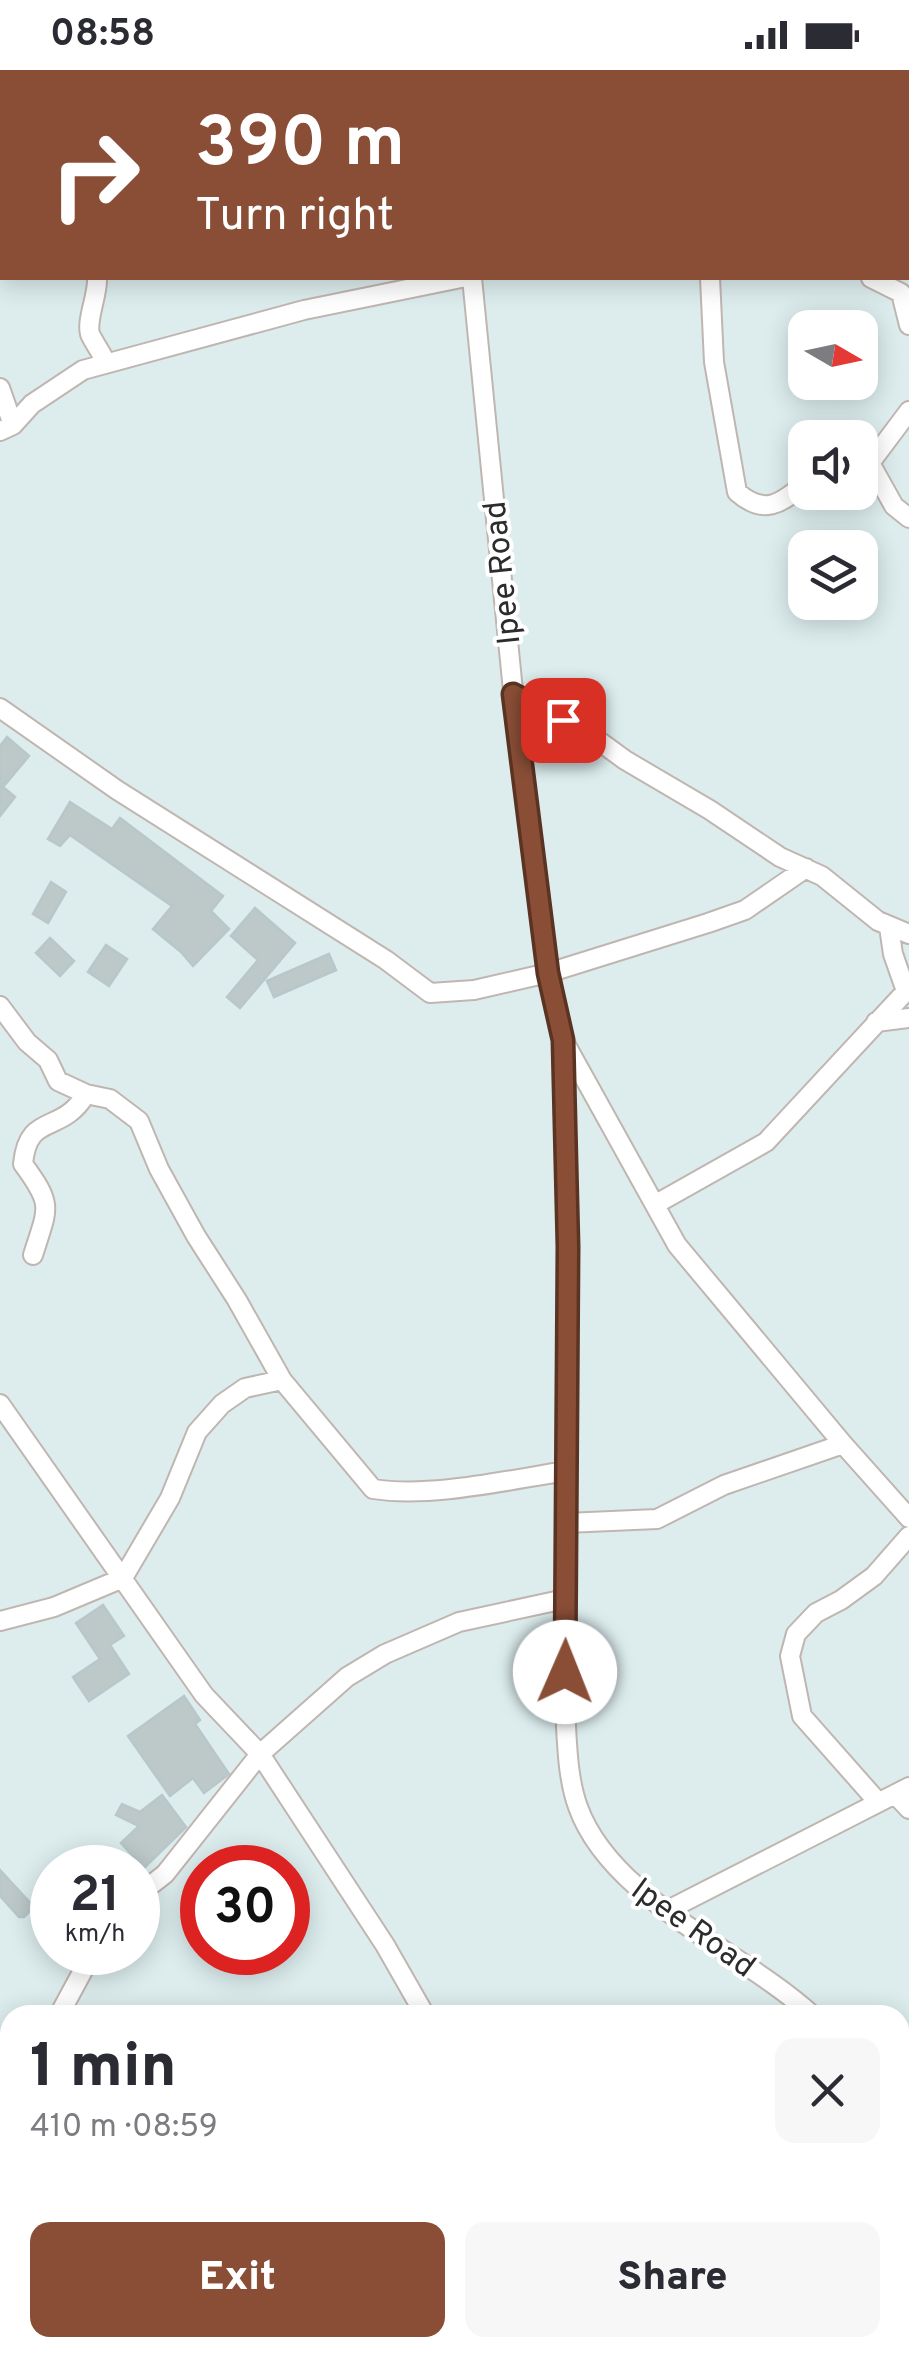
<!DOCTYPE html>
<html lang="en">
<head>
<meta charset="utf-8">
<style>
  body { margin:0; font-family:Overpass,sans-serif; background:#f7f7f7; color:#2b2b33; height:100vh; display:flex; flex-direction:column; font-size:38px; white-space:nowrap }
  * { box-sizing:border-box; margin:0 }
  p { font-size:32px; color:#7c7c81 }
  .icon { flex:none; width:55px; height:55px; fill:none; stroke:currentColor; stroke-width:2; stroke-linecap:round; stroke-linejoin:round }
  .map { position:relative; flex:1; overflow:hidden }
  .drawer { position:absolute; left:0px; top:1935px; width:910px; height:352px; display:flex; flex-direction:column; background:#fff; border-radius:30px 30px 0 0; box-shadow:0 5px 25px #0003 }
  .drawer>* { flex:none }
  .banner { position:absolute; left:0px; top:0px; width:910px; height:210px; box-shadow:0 5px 25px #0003; background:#8a4e36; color:#fff; overflow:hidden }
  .needle { width:65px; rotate:99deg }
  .fabs { position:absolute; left:788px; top:240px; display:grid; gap:20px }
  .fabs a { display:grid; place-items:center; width:90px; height:90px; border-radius:20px; background:#fff; box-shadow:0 5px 25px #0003; font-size:50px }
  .speed { position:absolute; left:30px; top:1775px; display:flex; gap:20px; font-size:50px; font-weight:700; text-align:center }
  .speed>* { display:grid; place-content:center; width:130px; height:130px; border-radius:50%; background:#fff; box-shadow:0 5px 25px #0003; line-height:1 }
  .speed small { font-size:25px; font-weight:400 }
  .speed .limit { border:15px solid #d22; background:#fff; color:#111 }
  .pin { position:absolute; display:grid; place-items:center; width:85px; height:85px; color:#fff; margin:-42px; border-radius:20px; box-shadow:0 5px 15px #0006 }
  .me { position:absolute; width:110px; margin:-55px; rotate:1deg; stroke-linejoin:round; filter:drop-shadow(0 0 8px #0008) }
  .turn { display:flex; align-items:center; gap:35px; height:210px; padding:0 30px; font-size:45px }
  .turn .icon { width:130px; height:130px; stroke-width:2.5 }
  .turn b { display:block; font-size:70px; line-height:85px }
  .round { display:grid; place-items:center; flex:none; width:105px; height:105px; border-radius:20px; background:#f7f7f7 }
  .headline { display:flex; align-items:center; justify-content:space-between; height:170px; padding:0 30px }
  h1 { font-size:60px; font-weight:800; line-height:75px }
  .primary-button { display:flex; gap:20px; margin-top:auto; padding:20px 30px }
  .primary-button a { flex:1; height:115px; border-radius:20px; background:#8a4e36; color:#fff; font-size:40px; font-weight:800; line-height:115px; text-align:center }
  .primary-button a+a { background:#f7f7f7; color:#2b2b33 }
  .status { display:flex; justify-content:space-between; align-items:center; height:70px; padding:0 50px; background:#fff; direction:ltr }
  .status svg { height:28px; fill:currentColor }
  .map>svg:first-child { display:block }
</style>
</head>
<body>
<div class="status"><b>08:58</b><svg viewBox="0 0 49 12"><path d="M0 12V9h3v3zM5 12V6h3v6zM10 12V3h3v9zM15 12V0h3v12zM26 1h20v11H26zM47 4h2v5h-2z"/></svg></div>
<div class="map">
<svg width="909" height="2287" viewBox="0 0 909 2287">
  <rect width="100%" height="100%" fill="#ddedee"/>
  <path fill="#bdc8c9" stroke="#b7c7ca" stroke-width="2.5" d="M7 667 29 686 3 717 15 727 0 746V676Z
    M70 732 112 759 120 748 223 826 211 841 229 859 193 896 181 882 153 859 172 836 70 765 60 776 48 769Z
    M51 812 66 822 48 853 33 844Z
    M255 838 295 873 240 938 227 927 258 890 231 866Z
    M50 868 74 891 60 906 36 883Z
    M106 875 127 889 109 916 88 902Z
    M329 884 336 900 274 927 267 911Z
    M103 1535 124 1566 110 1575 129 1604 89 1631 73 1607 100 1589 76 1553Z
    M184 1626 200 1650 195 1654 229 1704 204 1723 193 1708 170 1726 128 1666Z
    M162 1725 186 1757 144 1798 121 1773 139 1756 116 1745 122 1734 140 1742Z
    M87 1779 100 1798H61Z
    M0 1800 34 1837 24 1847H19L0 1826Z"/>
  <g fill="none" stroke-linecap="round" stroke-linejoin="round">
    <defs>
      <path id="minor" d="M450 0V2
        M655 0 656 2
        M890 0 892 2
        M413 2 414 0
        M908 17 909 18
        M0 95 2 93
        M97 208C98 225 86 250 90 264 94 273 102 283 106 293
        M472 208 515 641 548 903 563 970 568 1177 565 1638C567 1670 567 1707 578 1737 611 1829 742 1881 812 1945
        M710 208 714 292 737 422C764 446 781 434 805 413
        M871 208 901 223 909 255
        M0 318 13 355
        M0 361 13 355 32 334 83 300 304 240 461 208
        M870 393 894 436 909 448
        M860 394 870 393 909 341
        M513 624 588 663 625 690 710 740 780 787 822 806 878 851 909 864
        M0 638 117 720 386 890 430 923 474 920 548 903 708 853 745 840 806 798
        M889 857 893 884 906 921
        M0 936 27 972 48 990 58 1011 86 1024 110 1029 139 1051 159 1099 196 1166 237 1230 282 1310 373 1419C432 1428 507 1410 567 1401
        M876 952 909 948
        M566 975 677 1175 843 1374 909 1448
        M656 1134 766 1072 909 918
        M33 1185C48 1137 54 1136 23 1094 28 1041 61 1066 86 1024
        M0 1334 204 1625 260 1684 385 1875 425 1945
        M566 1453 657 1449 724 1415 843 1374
        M0 1551 54 1537 123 1508 170 1428 197 1362 222 1334 245 1318 282 1310
        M895 1724 909 1739
        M878 1732 802 1646 790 1586 796 1564 816 1543 841 1530 874 1506 909 1466
        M138 1825 165 1804 260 1684 347 1607 385 1584 459 1552 565 1529
        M668 1840 909 1717
        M59 1945 93 1882
        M900 2021 909 2028
        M0 2040 10 2024
        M900 2146 909 2135
        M529 2278 533 2287
        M786 2287 790 2278"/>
    </defs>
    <use href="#minor" stroke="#c0b6b1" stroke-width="22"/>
    <use href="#minor" stroke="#fff" stroke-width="18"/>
  </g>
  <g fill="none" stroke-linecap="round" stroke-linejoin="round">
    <defs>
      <path id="route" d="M563 650 513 624 548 903 563 970 568 1177 565 1602"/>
    </defs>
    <use href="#route" stroke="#5a3323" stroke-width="25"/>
    <use href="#route" stroke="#8a4e36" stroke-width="18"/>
  </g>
  <g text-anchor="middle" stroke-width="8" stroke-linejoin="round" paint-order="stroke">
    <g font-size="32" fill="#2c2c2c" stroke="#fff">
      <text transform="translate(501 503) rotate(-96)" y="11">Ipee Road</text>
      <text transform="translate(694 1857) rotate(36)" y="11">Ipee Road</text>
    </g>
  </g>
</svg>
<div class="fabs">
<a><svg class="needle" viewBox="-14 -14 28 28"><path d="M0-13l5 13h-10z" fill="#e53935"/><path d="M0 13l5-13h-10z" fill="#7c7c81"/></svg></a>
<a><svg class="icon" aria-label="sound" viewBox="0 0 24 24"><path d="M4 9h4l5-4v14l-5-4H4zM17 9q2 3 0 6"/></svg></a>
<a><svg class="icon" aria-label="layers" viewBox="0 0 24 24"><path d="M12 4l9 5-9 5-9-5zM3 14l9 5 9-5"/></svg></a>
</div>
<div class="speed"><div>21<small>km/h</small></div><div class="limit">30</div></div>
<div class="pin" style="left:563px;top:650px;background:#d93025"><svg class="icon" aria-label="arrive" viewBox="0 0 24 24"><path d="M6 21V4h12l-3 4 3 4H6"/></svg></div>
<svg class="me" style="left:565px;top:1602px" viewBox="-20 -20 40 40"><circle r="19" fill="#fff"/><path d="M0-13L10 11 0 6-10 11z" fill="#8a4e36"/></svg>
<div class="banner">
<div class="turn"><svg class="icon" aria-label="right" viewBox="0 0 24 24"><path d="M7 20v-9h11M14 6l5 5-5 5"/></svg><div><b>390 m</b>Turn right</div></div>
</div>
<section class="drawer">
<div class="headline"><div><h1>1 min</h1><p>410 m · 08:59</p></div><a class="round"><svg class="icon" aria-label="close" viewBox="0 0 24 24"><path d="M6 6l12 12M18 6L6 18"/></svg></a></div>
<div class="primary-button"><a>Exit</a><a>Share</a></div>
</section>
</div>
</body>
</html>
